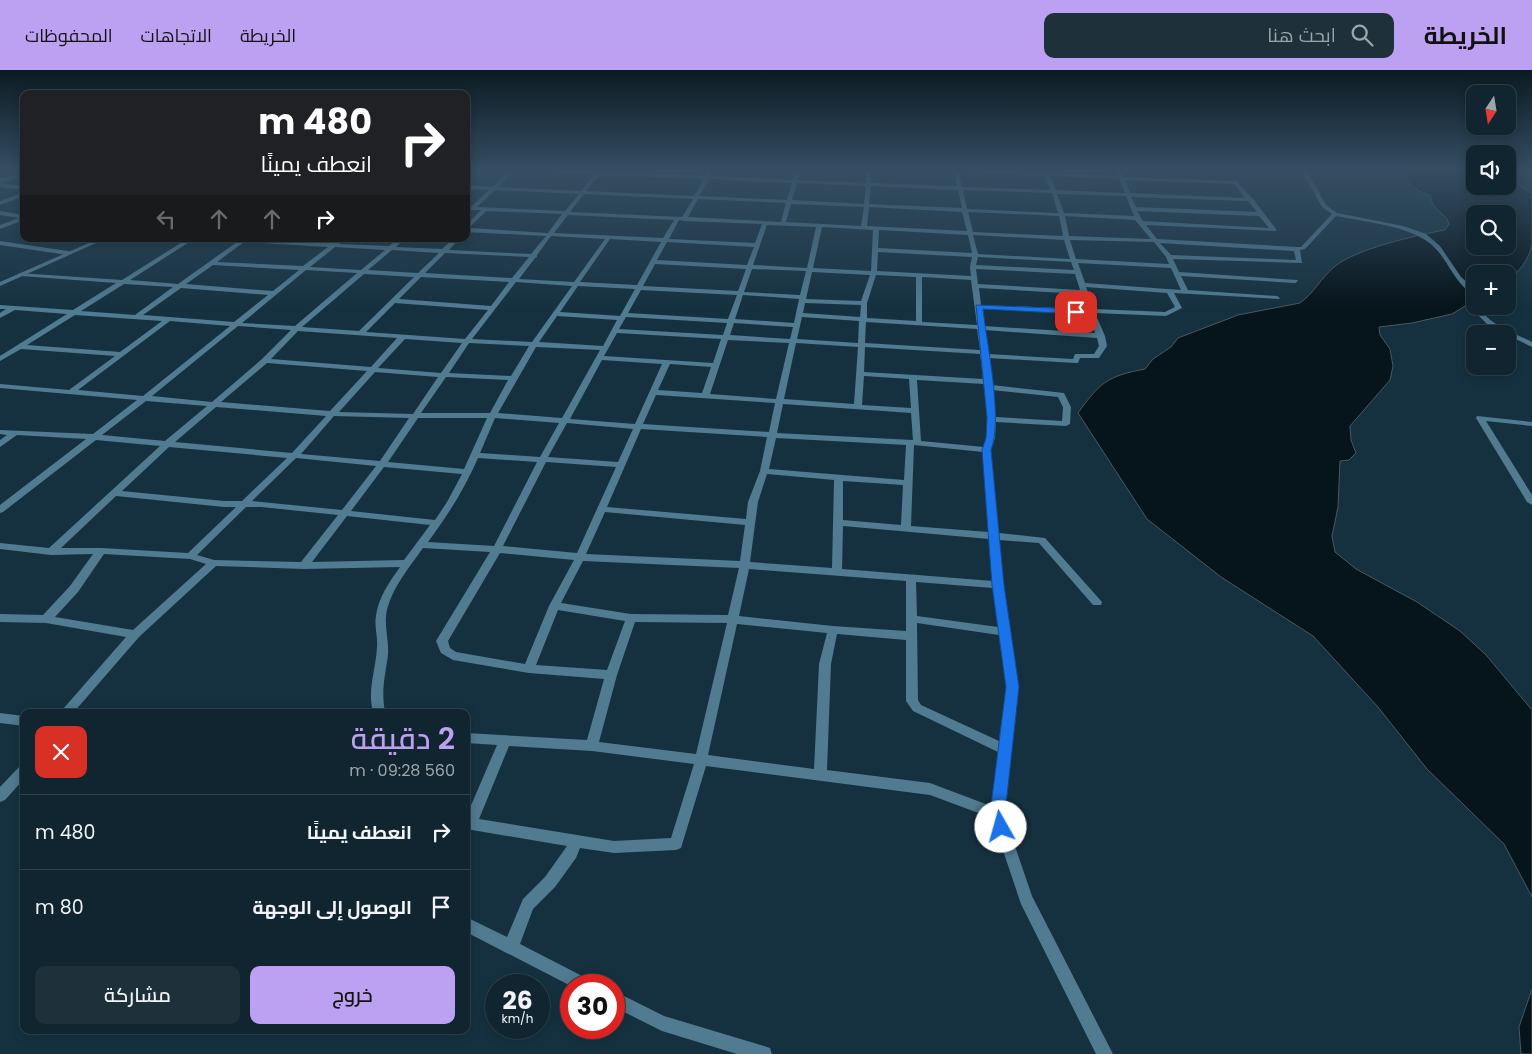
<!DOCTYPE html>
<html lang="ar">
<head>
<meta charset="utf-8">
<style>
  body { margin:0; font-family:Poppins,Cairo,sans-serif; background:#1e313b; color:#f1f3f6; direction:rtl; height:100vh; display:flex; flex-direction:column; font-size:19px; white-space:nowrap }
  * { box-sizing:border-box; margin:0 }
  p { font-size:16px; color:#9ca5aa }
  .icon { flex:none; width:28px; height:28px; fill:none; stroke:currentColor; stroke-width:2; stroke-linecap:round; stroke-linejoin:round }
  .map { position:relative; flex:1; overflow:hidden; direction:ltr }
  .sheet { position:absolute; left:20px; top:639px; width:450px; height:325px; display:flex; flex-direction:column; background:#10252f; border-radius:10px; box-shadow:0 2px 12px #0003,0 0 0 1px #30424b; direction:rtl }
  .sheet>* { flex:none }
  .top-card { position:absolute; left:20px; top:20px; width:450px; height:152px; border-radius:10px; box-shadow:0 2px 12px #0003,0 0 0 1px #30424b; direction:rtl; background:#202124; color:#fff; overflow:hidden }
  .needle { width:32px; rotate:192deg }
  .controls { position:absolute; left:1466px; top:15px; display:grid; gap:10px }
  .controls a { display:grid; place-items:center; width:50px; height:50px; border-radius:10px; background:#10252f; box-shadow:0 2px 12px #0003,0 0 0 1px #30424b; font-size:25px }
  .speed { position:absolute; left:485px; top:904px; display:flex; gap:10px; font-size:25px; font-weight:700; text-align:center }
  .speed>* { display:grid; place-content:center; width:65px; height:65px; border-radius:50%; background:#10252f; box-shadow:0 2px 12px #0003,0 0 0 1px #30424b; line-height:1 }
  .speed small { font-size:12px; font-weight:400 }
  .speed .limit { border:8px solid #d22; background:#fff; color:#111 }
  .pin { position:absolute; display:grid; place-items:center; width:42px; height:42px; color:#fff; margin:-21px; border-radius:10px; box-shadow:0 2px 8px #0006 }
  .me { position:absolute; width:55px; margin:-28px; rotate:353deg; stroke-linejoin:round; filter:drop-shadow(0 0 4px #0008) }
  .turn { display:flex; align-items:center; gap:18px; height:105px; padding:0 15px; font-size:22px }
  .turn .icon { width:65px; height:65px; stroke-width:2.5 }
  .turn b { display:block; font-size:35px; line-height:42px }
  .lanes { display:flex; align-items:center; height:48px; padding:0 15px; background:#0003; justify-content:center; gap:25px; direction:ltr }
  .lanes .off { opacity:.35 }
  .round { display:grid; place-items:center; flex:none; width:52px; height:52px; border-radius:10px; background:#1e313b }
  .overview { display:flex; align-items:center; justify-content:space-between; height:85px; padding:0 15px }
  h1 { font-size:30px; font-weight:600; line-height:38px; color:#bca0f2 }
  .primary-button { display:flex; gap:10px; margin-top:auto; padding:10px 15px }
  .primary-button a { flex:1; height:58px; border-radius:10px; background:#bca0f2; color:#111; font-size:20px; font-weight:600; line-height:58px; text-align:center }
  .primary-button a+a { background:#1e313b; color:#f1f3f6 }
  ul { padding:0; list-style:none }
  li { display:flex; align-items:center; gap:15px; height:75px; padding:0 15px; border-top:1px solid #30424b }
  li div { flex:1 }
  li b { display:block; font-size:19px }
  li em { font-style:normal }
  header { display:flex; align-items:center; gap:30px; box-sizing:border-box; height:70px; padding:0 25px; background:#bca0f2; color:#111 }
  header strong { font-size:24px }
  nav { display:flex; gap:28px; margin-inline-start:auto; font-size:18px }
  .search { width:350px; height:45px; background:#1e313b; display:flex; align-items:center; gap:12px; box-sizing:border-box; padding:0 18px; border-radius:10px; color:#9ca5aa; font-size:19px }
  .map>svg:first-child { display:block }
</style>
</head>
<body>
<header>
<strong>الخريطة</strong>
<div class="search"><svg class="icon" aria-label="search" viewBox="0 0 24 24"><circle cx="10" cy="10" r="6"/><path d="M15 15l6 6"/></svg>ابحث هنا</div>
<nav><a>الخريطة</a><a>الاتجاهات</a><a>المحفوظات</a></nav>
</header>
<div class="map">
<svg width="1532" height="984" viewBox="0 0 1532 984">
  <rect width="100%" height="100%" fill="#15313f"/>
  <path fill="#06141b" stroke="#4a585f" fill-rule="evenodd" d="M1401 101H1475V116H1508V108L1532 124V175C1529 190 1518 202 1508 211V204H1475V230L1452 244 1412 253 1379 257 1380 265 1390 279 1393 296 1390 310 1350 356 1351 370 1356 383 1349 390 1340 391 1338 437 1332 466 1335 482 1356 499 1417 532 1460 561 1486 585 1532 640V827L1504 774 1427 699 1378 637 1313 566 1221 507 1147 449 1078 343C1100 312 1108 306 1145 299L1153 289 1171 277 1178 268 1238 245 1300 233C1314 223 1321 208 1334 197 1355 179 1417 165 1445 160L1449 154 1447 149 1433 135 1430 125C1411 120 1412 113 1401 101ZM1475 144H1508V176H1475Z
    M1532 919V984H1521L1519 957Z"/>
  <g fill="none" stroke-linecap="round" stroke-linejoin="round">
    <path fill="#517b91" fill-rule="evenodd" d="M509 101H514L498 117 581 121 594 105 539 101H601L706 106 708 101H713L710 106 793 110 795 101H800L798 110 866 113 865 101H870L871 113 957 116 954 101 1044 103V101H1049V103L1118 106 1117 102 1121 101 1123 107 1236 111 1253 129 1276 159V161L1146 155 1157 169 1297 177H1301L1332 144 1322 137 1302 101H1307L1326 135 1337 143 1403 156 1426 164 1440 176 1461 207 1475 219V225C1456 216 1449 192 1435 178 1415 156 1365 152 1336 146L1305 179 1300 180 1302 193 1173 189 1179 202 1297 210 1298 211 1295 213 1181 206 1188 220 1277 226 1280 228 1279 229 1174 223 1182 238 1166 246 1095 243 1105 266 1107 276 1099 288H1080L1078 293H1075L988 288 992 315 1064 323 1071 337 1070 354 1066 356 996 352 995 368 991 380 999 463 1045 468 1102 532 1101 535H1093L1039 473 999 470 1003 515 1018 617 1011 678 1012 680 1010 684 1004 744 1032 826 1113 984H1096L1021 834 992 748 930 725 706 696 681 778 676 780 614 783 580 778 576 788 555 817 533 839 520 874 590 910 593 915 571 916 466 862V847L507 867 523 829 545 807 567 776 466 759V747L497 675 466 673V663L587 670 604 609 529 603 453 590 441 583 436 571 490 482 423 478C409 498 389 521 386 546 385 559 389 572 388 585 385 607 381 620 385 642H373C367 620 376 599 377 577 378 567 374 556 376 546 378 528 390 511 400 497L304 499 216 496 139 567 74 642H61L63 639 126 567 46 553 0 552V544L43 545 70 516 93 484 51 485 0 479V473L49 478 160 376 96 370 3 442 0 443V435L86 369 17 365 0 377V370L7 365 0 364V360L93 364 137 330 0 318V314L69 320 115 286 21 279 0 291V286L67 244 15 240 0 248V243L6 239H0V235L73 240 116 213 21 206 19 205V203L122 210 187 169H194L130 210 178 214 237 172 217 171 214 169H248L332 173 338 169H344L339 174 389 176 398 169H404L396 177 442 179 453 169H459L449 180 531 184 546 166 466 162V155L481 140H466V136L471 137 489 120 466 119V115L493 117ZM959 102 1045 106 1050 120 962 117ZM599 105 704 109 694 126 586 121ZM1050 106 1119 109 1125 123 1056 120ZM709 109 792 113 787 130 699 126ZM1125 110 1234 114 1245 128 1130 123ZM797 113 866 116 864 134 792 130ZM871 116 958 120 962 138 869 134ZM495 120 579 124 565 141 477 137ZM963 120 1052 123 1058 143 967 139ZM584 124 693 129 682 147 570 142ZM1057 124 1126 126 1134 146 1064 143ZM1131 127 1248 131 1257 142 1136 137ZM698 129 786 133 781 152 688 147ZM791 134 864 137 861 156 786 152ZM869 137 962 142 967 161 867 156ZM486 141 562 144 548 163 469 158ZM1137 141 1259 146 1269 158 1143 151ZM968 142 1059 146 1063 166 973 162ZM568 145 674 150 663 168 554 163ZM1065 146 1135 150 1151 169 1069 166ZM679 150 684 151 762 154 755 173 669 169ZM767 155 816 157 807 198 753 195ZM822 157 873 160 871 201 813 198ZM879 160 968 165 972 183 878 178ZM973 165 1064 170 1070 189 978 184ZM551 166 605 169 574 212 519 209 535 188 537 187V185ZM610 169 661 172 637 215 580 212ZM1070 170 1154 172 1166 187 1169 194 1076 189ZM244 172 328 177 303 196 217 192ZM667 172 754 177 747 195 657 190ZM1160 173 1294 181 1296 190 1171 185ZM335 177 385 180 361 200 310 197ZM392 180 439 183 418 203 368 200ZM878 182 972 187 970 197 971 206 877 201ZM445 183 529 187 512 208 425 203ZM978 187 1071 192 1074 200 976 195ZM1078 193 1171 198 1181 220 1085 213ZM655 194 746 199 738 221 643 216ZM213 195 299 200 273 221 186 214ZM752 199 806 201 800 225 744 222ZM976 199 1075 204 1080 220 978 214ZM306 200 357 203 295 256 242 253ZM812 202 870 205 861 231 806 229ZM364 204 414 207 359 261 302 257ZM876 205 916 207V251L867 248V233ZM421 207 509 212 491 236 399 229ZM922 207 971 210 977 255 922 252ZM516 212 572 216 532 272 472 269ZM124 214 173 217 135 245 81 241ZM578 216 635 219 620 246 560 242ZM1086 217 1167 223 1175 237 1165 242 1094 239ZM181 218 268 225 234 252 143 245ZM979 218 1082 224 1087 239 981 235ZM641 220 737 225 728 249 628 243ZM743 225 799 229 794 253 735 249ZM395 233 488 240 465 269 366 262ZM805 233 861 235 860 247 803 243ZM982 239 1088 243 1095 263 984 256ZM75 245 162 251 120 282 27 275ZM557 246 617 250 603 276 539 272ZM626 247 727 253 723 265 619 259ZM802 247 859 251 858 273 797 269ZM170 251 230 256 143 326 78 320ZM866 252 977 259 980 280 865 273ZM734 253 793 257 790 269 730 265ZM238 256 291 260 262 289 212 332 152 326ZM984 260 1097 268 1099 276 1094 284H1075L1073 289 988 284ZM298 261 397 268 371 297 271 289ZM617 263 721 269 713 293 604 286ZM405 269 462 273 441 303 378 298ZM728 270 789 273 776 329 710 324ZM469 273 529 276 511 306 449 303ZM796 273 858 277 854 334 784 329ZM536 277 600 280 562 348 498 343ZM865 277 980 284 983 309 864 302ZM602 290 662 294 635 354 570 349ZM267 293 367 301 330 341 221 332ZM670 294 711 297 702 323 658 320ZM375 302 438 307 413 344 339 342ZM864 306 909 309 911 338 862 335ZM446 307 508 310 490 343H421ZM917 310 984 314C986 335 991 356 984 377L921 371ZM992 320 1058 327 1063 337 1062 351 996 347ZM656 325 775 333 769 362 643 354ZM146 331 207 336 165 371 102 365ZM783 334 911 343 913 370 777 363ZM216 337 326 346 292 383 175 372ZM334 346 409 348 380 391 301 384ZM418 348H487L464 399 388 392ZM495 348 559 353 540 387 480 383ZM567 353 633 359 618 392 548 387ZM641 359 767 367 760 401 748 432 746 449 607 437ZM776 368 906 375 904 410 769 399ZM914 375 983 382 989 462 911 456ZM169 377 287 388 242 431H224L122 421ZM296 388 376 396 342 440 252 431ZM478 388 537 392 494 476 428 472C448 445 465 418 478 388ZM546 392 616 397 577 483 503 476ZM384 397 462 404 447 432 435 450 351 441ZM767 404 834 410 832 498 750 492 758 432ZM843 411 903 415 901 455 843 450ZM116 426 224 437H236L188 483 101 478H61ZM246 437H261L338 445 301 492 214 490 197 485ZM605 442 745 455 740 491 586 484ZM347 446 430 455 404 490 312 492ZM843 456 989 469 993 511 842 499ZM500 483 574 490 549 536 525 594 456 582 450 578 448 571ZM104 484 190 489 206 494 133 560 55 547 78 522ZM583 491 739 498 728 545 631 544 561 533ZM749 499 906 511V561L833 556 739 546ZM916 512 993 518 998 557 917 546ZM558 540 625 551 607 600 536 595ZM635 552 727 553 696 684 599 672 617 605ZM917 553 999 565 1006 617 999 671 921 635 918 630ZM737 554 827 563 819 594 814 699 708 685ZM837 564 906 570V631L913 641 998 682 991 736 930 713 827 700 831 594ZM509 676 592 681 694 694 671 768 614 771 479 749Z
      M24 102V105L0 113V109Z
      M0 113 24 116V120L0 117Z
      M24 122V126L0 135V131Z
      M0 141 24 145V150L0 159V155L19 148 0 145Z
      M0 171 68 181 71 183 68 185 0 175Z
      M1475 234V236H1478C1490 256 1513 262 1532 272V277L1489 256 1477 244 1472 236Z
      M1477 346 1532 352V356L1486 351 1532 425V435L1527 432 1476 348Z
      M0 643 24 646V656L0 653Z
      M24 695V709L5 730 0 732V717L20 696Z
      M614 921 664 946 764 976 770 978 772 984H737L662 961 614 937Z"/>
    <path fill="#517b91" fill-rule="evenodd" d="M98 169H105L0 216V212Z"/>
  </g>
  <linearGradient id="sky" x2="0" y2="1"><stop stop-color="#0c1b23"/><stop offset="0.42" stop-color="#354e63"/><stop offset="1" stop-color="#354e63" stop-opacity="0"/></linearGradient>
  <rect width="1532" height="239" fill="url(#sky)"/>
  <path fill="#1a73e8" stroke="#114b97" d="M976 235 1076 239 1080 242 1076 244 983 239C987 276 1003 347 991 380L1004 515 1019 617 1005 744 1009 757 1007 762 1001 764 996 762 990 744 1006 617 992 515 982 380 986 368 987 348Z"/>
</svg>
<div class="controls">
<a><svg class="needle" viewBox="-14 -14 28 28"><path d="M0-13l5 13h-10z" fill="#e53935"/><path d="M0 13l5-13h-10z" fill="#9ca5aa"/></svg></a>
<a><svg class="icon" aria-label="sound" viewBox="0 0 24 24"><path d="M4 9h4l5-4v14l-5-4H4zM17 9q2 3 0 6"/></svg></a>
<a><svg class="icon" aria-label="search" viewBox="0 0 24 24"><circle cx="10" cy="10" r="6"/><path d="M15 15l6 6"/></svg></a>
<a>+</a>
<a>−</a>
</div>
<div class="speed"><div>26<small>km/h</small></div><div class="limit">30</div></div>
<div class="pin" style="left:1076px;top:242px;background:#d93025"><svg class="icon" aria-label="arrive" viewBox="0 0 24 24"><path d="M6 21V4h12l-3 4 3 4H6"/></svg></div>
<svg class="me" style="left:1001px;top:757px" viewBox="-20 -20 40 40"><circle r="19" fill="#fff"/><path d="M0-13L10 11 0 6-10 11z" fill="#1a73e8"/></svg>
<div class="top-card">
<div class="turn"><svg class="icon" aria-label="right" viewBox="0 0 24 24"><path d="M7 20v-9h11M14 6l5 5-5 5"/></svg><div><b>480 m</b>انعطف يمينًا</div></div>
<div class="lanes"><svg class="icon off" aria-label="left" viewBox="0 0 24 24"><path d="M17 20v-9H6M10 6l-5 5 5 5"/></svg><svg class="icon off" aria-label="ahead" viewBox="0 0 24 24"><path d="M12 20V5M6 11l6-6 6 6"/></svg><svg class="icon off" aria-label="ahead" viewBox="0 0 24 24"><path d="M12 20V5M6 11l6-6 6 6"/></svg><svg class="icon" aria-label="right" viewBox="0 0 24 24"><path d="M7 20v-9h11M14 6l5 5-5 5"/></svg></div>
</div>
<section class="sheet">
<div class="overview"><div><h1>2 دقيقة</h1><p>560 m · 09:28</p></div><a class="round" style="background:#d93025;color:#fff"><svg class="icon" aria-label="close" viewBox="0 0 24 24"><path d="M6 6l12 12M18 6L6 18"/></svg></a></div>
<ul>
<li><svg class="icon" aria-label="right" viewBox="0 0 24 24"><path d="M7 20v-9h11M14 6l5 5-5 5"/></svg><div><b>انعطف يمينًا</b></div><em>480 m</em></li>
<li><svg class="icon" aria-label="arrive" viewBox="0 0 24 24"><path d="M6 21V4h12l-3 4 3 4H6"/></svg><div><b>الوصول إلى الوجهة</b></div><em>80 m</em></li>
</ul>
<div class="primary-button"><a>خروج</a><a>مشاركة</a></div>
</section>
</div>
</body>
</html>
